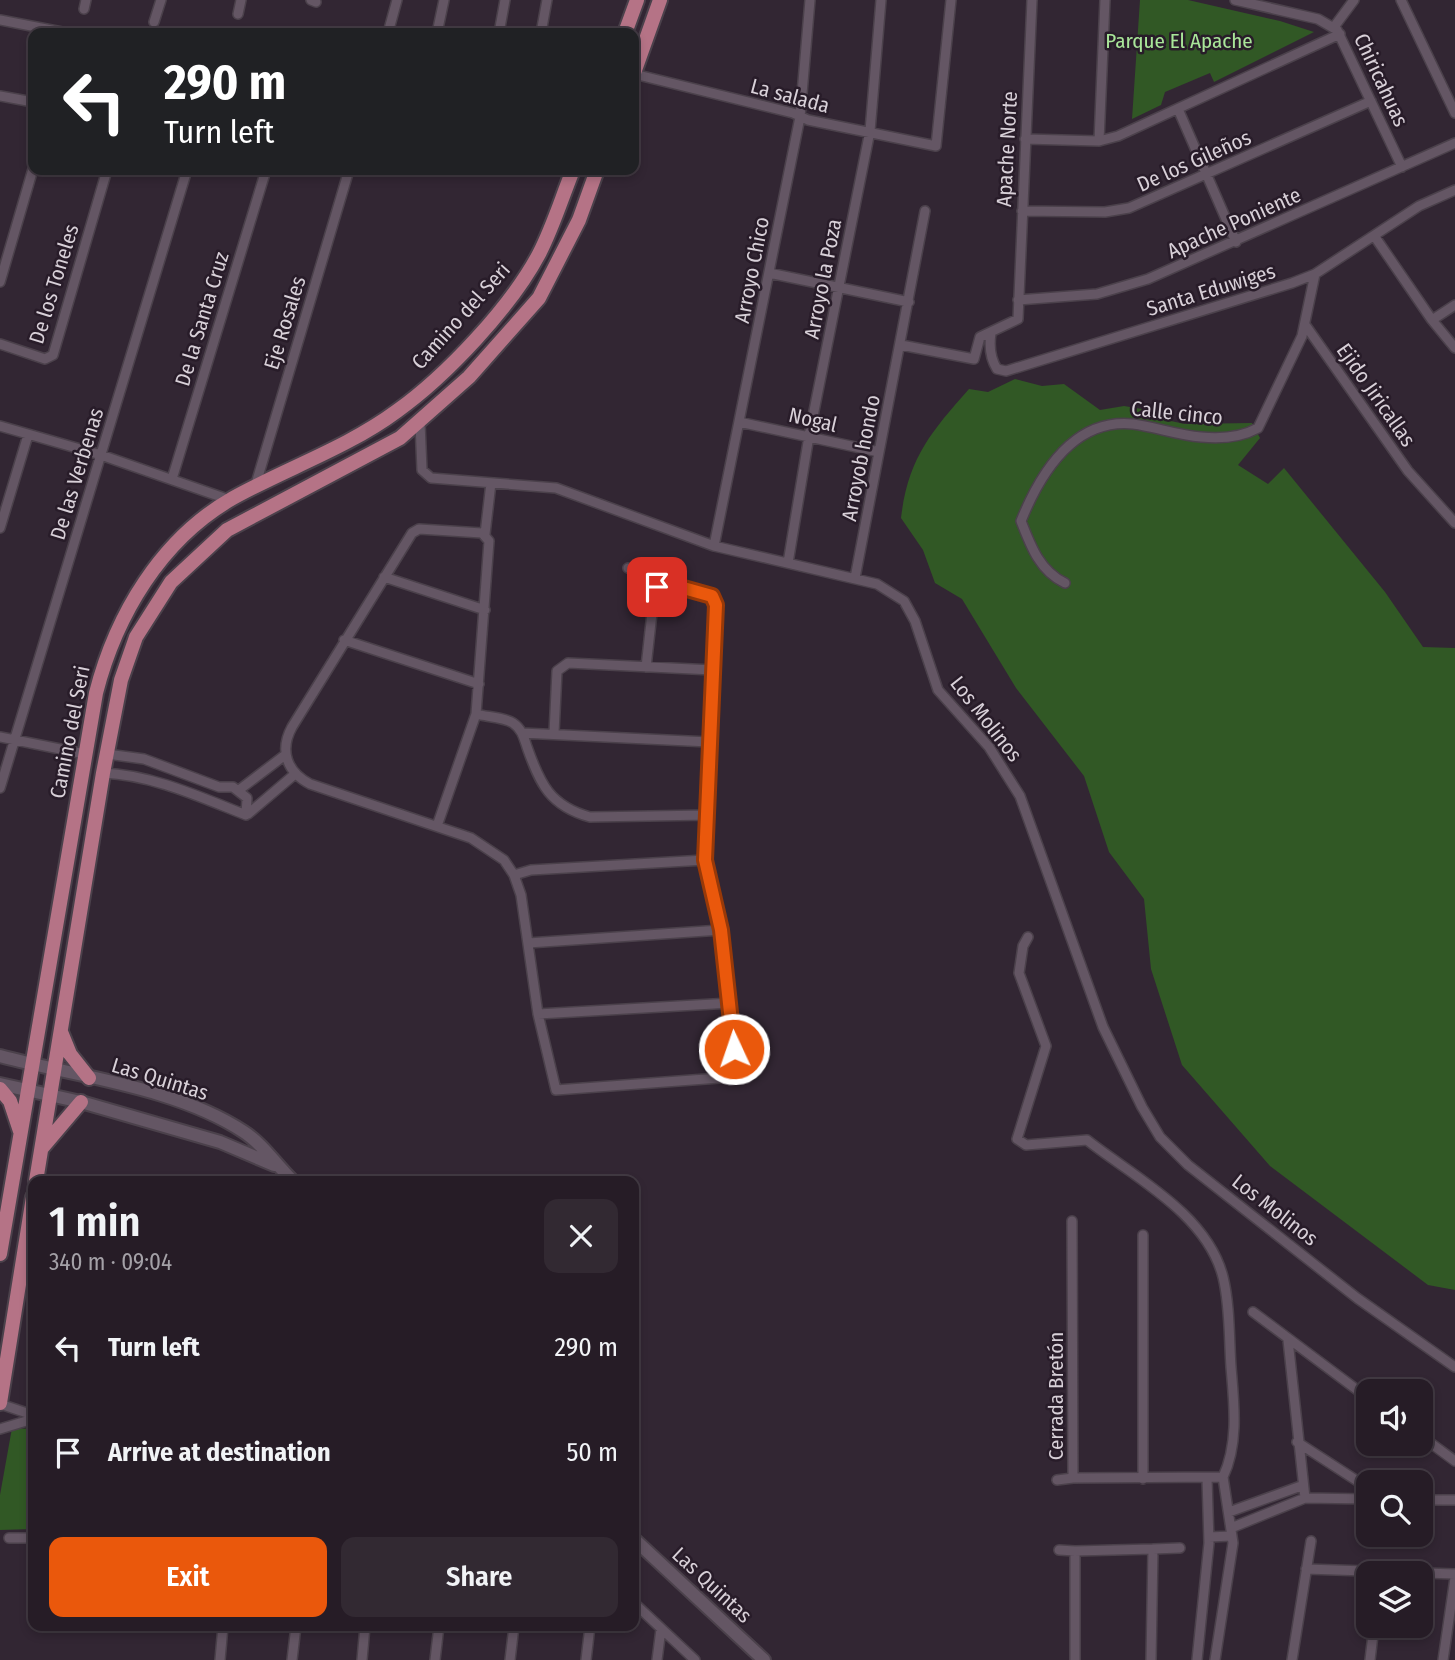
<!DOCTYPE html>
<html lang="en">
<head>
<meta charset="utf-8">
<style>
  body { margin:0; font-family:"Fira Sans Condensed",sans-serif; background:#322932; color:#f1f3f6; height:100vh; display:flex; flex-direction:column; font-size:26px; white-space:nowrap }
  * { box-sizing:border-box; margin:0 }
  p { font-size:23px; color:#a4a1a7 }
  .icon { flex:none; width:38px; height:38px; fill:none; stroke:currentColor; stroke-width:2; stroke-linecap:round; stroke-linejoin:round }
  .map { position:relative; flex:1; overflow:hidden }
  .drawer { position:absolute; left:28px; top:1176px; width:611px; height:455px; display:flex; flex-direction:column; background:#261c26; border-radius:14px; box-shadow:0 4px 10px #0003,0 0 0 2px #423a43 }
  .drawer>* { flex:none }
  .banner { position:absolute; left:28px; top:28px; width:611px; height:147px; border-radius:14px; box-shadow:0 4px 10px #0003,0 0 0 2px #423a43; background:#202124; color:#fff; overflow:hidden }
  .tools { position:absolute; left:1356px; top:1379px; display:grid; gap:14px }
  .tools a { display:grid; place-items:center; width:77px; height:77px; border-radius:14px; background:#261c26; box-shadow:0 4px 10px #0003,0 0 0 2px #423a43; font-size:35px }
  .pin { position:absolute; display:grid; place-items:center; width:60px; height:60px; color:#fff; margin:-30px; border-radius:14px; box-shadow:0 4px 10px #0006 }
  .me { position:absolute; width:77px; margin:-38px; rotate:357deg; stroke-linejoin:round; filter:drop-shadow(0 0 5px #0008) }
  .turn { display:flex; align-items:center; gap:24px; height:147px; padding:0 21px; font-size:32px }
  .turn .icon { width:91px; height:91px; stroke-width:2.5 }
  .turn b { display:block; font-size:49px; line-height:60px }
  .round { display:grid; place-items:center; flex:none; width:74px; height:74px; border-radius:14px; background:#322932 }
  .headline { display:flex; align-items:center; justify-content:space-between; height:119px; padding:0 21px }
  h1 { font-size:42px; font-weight:600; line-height:52px }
  .cta { display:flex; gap:14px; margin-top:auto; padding:14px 21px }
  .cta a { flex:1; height:80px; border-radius:14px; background:#ea580c; color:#fff; font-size:28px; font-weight:600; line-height:80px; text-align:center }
  .cta a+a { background:#322932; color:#f1f3f6 }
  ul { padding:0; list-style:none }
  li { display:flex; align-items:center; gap:21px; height:105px; padding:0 21px }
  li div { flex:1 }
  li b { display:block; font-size:26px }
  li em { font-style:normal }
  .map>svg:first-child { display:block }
</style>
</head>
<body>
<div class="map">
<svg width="1455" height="1660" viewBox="0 0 1455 1660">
  <rect width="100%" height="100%" fill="#322633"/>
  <path fill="#315825" d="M1140 0H1188L1280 21 1314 32 1214 82 1210 73 1165 92 1161 105 1132 119Z
    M1015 379 1042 386 1064 384 1100 410 1124 406 1160 412 1166 420 1185 424 1252 423 1260 438 1238 465 1268 484 1284 468 1385 592 1423 647 1455 648V1290L1428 1285 1270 1166 1182 1065 1151 969 1144 899 1109 852 1084 776 1016 688 962 599 935 583 923 550 901 518C908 459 930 433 969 389L988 392Z
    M12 1428 33 1429V1529L0 1530V1495Z"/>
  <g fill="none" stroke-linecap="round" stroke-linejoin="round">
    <defs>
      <path id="street" d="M311 0 316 2
        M1235 0 1318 19 1337 30 1402 167
        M1401 0 1455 113
        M84 9 86 0
        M238 14 241 0
        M0 20 67 33
        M154 22 161 0
        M1334 27 1354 0
        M388 33 397 0
        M437 33 444 0
        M499 33 505 0
        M541 33 547 0
        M634 74 793 113 808 120 936 146 951 0
        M0 96 33 102
        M1178 109 1236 242
        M1025 139 1099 141 1118 136 1340 34
        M1099 141 1105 0
        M1022 211 1105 212 1129 208 1371 101
        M1375 237 1432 320 1455 348
        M769 273 909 302
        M0 282 33 169
        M1018 300 1097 294 1148 279 1455 143
        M1432 320 1455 305
        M1306 326 1408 471 1455 523
        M991 333C989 346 990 358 997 369L1006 371 1292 283 1315 274 1419 206 1455 190
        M0 344 45 359 53 355 107 170
        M901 345 974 359 980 337 1018 319 1032 0
        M739 422 879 452
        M420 423 422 470 431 478 556 488 714 546 877 584 904 601 915 621 938 690 989 747 1020 796 1103 1027 1142 1107 1160 1137 1188 1165 1357 1298 1455 1367
        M0 426 101 455 230 500
        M172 479 266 170
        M255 487 349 170
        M0 528 28 435
        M485 534 491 483
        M714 546 800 117 810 0
        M788 563 809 436 870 131 881 0
        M384 577 485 610
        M855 578 925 211
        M1065 583C1040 571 1031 547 1021 521 1040 474 1073 418 1133 424 1156 427 1177 435 1201 437 1221 439 1240 438 1258 428L1302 336 1315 274
        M344 640 479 684
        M646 667 654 595 662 582
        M476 714C487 717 504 717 513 723 522 729 524 738 527 747 540 784 550 806 590 817L708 815
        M522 733 709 742
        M554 733 557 671 568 663 713 670
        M0 737 85 754
        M107 754 144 759 219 787H233L247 798 246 815
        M103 773C153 775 200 797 246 815
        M0 788 187 170
        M239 790 285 755
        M248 814 295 774
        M437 826 476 714 489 541 482 533 419 529 412 533 292 727C279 751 287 772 310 784L471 838 504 860 514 875 521 895 538 1014 556 1090 733 1077 731 1003 721 930 705 860 716 605 712 596 628 568
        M514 875 531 870 705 860
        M1028 937 1023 946 1019 973 1046 1046 1017 1139 1026 1145 1087 1140C1134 1177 1207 1214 1223 1277 1230 1305 1229 1338 1231 1367 1234 1403 1239 1443 1223 1477
        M528 943 721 930
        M538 1014 731 1003
        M1072 1221 1073 1478 1223 1477
        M1143 1235V1479
        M21 1274 33 1276
        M1253 1312 1368 1398
        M1288 1340 1305 1498
        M0 1404 33 1415
        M0 1429 33 1419
        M1421 1436 1455 1461
        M1297 1442 1362 1484 1368 1499
        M1057 1480 1073 1478
        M1421 1500H1455
        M1229 1512 1301 1486
        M1231 1528 1305 1498 1368 1499
        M1209 1537 1232 1536
        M9 1538H33
        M1153 1549 1180 1548
        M1059 1550 1075 1551
        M1306 1569 1455 1574
        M634 1603 695 1660
        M220 1660 223 1626
        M292 1660 296 1626
        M362 1660 365 1626
        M435 1660 439 1626
        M510 1660 514 1626
        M586 1660 590 1626
        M657 1660 661 1629
        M1075 1660V1551L1153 1549 1151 1660
        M1197 1660 1209 1543 1207 1478
        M1215 1660 1233 1543 1223 1477
        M1292 1660 1311 1541
        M1370 1660 1374 1626
        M1443 1660 1455 1578"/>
      <path id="secondary" d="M0 1056C78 1077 176 1087 244 1132 264 1145 276 1165 293 1181
        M0 1084 81 1102 220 1142 274 1165
        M634 1539 764 1660"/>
      <path id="primary" d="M625 33 637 0
        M634 73 660 0
        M61 1032 70 1054 89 1078
        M0 1089 10 1101 20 1131
        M42 1148 81 1102
        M36 1181 103 773 121 680 136 637 171 582 227 530 400 438 469 377 539 298 579 220 597 170
        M0 1254 96 693C116 615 161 539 233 498 287 468 347 448 397 411 446 376 511 307 539 254 553 227 562 197 573 170
        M0 1403 33 1197"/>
    </defs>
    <use href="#street" stroke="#4b414b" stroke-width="12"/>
    <use href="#secondary" stroke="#4b414b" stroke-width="16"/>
    <use href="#primary" stroke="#4b414b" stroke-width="18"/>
    <use href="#street" stroke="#645664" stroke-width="9"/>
    <use href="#secondary" stroke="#645664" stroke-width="12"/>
    <use href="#primary" stroke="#b57386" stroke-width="14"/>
  </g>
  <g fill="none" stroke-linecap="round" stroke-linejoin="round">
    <defs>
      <path id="route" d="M657 587 662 582 712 596 716 605 705 860 721 930 734 1049"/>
    </defs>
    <use href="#route" stroke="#983908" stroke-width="18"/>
    <use href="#route" stroke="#ea580c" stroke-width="12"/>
  </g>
  <g text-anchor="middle" stroke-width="5" stroke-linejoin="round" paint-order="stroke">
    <g font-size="21" fill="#a9e699" stroke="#281c29">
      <text x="1179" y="48">Parque El Apache</text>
    </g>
    <g font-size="21" fill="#d8d0d8" stroke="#281c29">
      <text transform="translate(1381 80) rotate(65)" y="7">Chiricahuas</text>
      <text transform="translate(790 96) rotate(15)" y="7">La salada</text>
      <text transform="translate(1007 149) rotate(-87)" y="7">Apache Norte</text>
      <text transform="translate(1194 161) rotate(-24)" y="7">De los Gileños</text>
      <text transform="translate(1234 223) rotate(-24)" y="7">Apache Poniente</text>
      <text transform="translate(752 270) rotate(-79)" y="7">Arroyo Chico</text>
      <text transform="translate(823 279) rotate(-79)" y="7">Arroyo la Poza</text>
      <text transform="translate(54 284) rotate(-73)" y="7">De los Toneles</text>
      <text transform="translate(1211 290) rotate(-17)" y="7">Santa Eduwiges</text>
      <text transform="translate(461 316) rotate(-48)" y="7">Camino del Seri</text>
      <text transform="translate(202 319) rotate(-73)" y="7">De la Santa Cruz</text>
      <text transform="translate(285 323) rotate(-73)" y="7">Eje Rosales</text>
      <text transform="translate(1376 395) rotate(55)" y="7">Ejido Jiricallas</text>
      <text transform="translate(1177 413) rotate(6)" y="7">Calle cinco</text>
      <text transform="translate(813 420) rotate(13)" y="7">Nogal</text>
      <text transform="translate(861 458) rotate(-79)" y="7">Arroyob hondo</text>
      <text transform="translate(77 474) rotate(-73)" y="7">De las Verbenas</text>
      <text transform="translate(986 719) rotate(52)" y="7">Los Molinos</text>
      <text transform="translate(70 732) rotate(-79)" y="7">Camino del Seri</text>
      <text transform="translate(160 1079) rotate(17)" y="7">Las Quintas</text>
      <text transform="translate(1275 1210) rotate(38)" y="7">Los Molinos</text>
      <text transform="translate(1056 1396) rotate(-90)" y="7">Cerrada Bretón</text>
      <text transform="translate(712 1585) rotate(43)" y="7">Las Quintas</text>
    </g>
  </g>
</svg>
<div class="tools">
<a><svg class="icon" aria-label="sound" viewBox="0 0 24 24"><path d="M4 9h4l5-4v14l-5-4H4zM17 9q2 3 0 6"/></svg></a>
<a><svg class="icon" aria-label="search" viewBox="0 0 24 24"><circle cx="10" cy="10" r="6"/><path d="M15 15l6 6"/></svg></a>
<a><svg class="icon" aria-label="layers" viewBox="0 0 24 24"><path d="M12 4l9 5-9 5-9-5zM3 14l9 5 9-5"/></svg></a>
</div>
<div class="pin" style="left:657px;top:587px;background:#d93025"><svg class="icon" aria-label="arrive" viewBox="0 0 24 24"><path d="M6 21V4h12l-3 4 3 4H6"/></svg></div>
<svg class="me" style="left:734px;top:1049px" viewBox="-20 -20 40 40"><circle r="17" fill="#ea580c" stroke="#fff" stroke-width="3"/><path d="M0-11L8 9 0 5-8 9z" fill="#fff"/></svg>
<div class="banner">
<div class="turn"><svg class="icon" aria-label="left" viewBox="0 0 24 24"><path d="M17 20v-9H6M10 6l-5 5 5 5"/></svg><div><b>290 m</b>Turn left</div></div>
</div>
<section class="drawer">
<div class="headline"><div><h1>1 min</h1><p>340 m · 09:04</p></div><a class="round"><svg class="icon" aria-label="close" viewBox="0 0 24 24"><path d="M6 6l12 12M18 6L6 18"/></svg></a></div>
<ul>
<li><svg class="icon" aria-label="left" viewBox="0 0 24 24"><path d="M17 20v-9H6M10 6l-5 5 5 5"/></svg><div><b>Turn left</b></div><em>290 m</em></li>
<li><svg class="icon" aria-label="arrive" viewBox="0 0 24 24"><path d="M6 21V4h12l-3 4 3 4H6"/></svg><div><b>Arrive at destination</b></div><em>50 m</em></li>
</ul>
<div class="cta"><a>Exit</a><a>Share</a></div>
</section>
</div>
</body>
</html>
